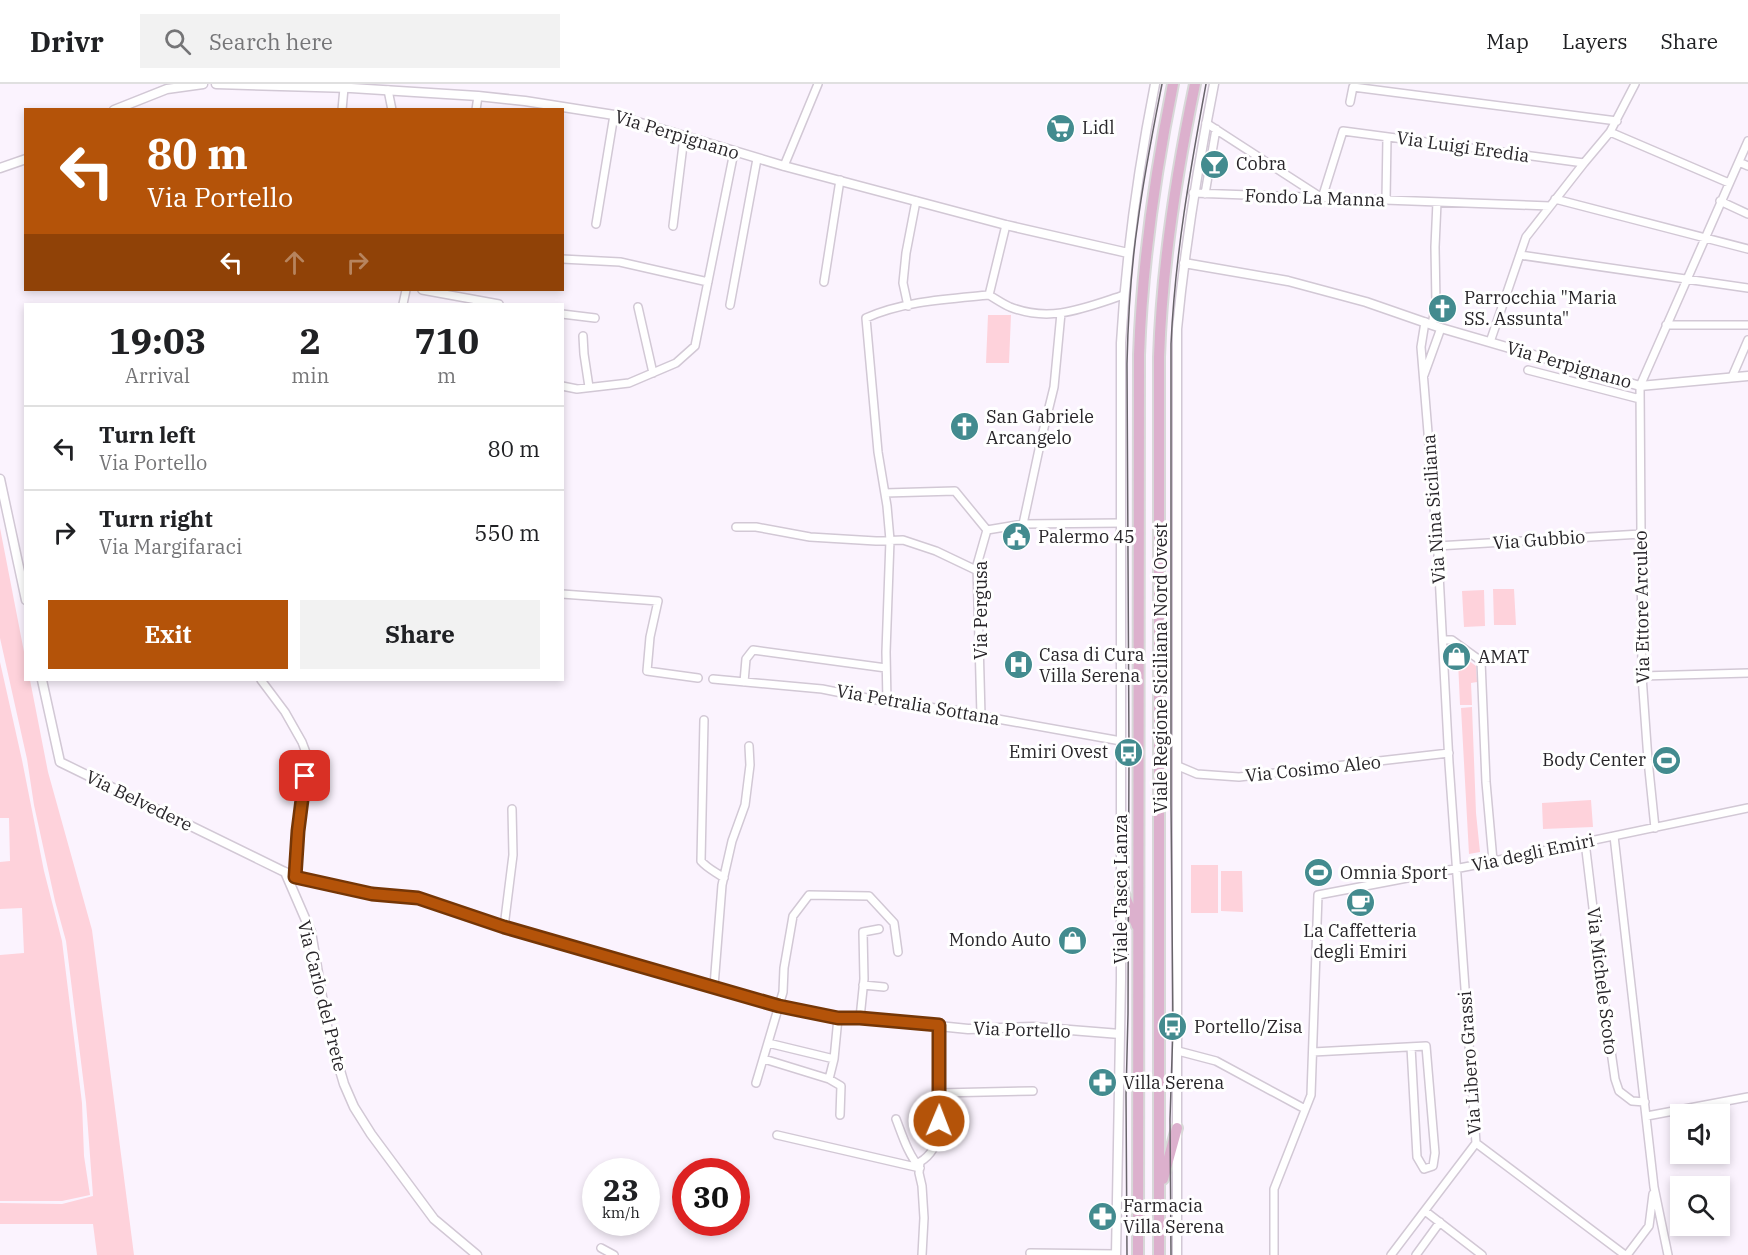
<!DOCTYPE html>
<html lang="en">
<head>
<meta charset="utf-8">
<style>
  body { margin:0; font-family:"IBM Plex Serif",serif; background:#f2f2f2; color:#202124; height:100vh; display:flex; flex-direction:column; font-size:22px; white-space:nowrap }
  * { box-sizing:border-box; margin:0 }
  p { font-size:20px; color:#757577 }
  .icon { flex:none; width:33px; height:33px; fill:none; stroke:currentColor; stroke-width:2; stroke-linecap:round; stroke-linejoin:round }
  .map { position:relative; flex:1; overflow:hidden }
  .panel { position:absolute; left:24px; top:219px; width:540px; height:378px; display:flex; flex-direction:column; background:#fff; border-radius:0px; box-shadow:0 3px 9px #0003 }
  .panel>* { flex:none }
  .top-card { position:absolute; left:24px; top:24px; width:540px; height:183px; border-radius:0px; box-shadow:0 3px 9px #0003; background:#b45309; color:#fff; overflow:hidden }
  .controls { position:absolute; left:1670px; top:1020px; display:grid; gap:12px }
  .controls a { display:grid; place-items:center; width:60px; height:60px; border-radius:0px; background:#fff; box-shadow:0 3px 9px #0003; font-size:30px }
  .speed { position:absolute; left:582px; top:1074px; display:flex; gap:12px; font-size:30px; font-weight:700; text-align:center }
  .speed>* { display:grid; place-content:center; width:78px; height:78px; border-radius:50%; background:#fff; box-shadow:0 3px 9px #0003; line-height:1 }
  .speed small { font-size:15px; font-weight:400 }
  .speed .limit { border:9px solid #d22; background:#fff; color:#111 }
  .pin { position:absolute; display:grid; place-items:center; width:51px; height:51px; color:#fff; margin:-26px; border-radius:12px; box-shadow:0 3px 9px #0006 }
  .me { position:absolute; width:66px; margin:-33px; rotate:1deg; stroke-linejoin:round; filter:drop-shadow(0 0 4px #0008) }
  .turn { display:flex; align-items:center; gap:21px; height:126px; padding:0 24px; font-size:27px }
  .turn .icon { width:78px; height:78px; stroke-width:2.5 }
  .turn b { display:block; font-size:42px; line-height:51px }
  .lanes { display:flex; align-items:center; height:57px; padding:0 24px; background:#0003; justify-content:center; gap:30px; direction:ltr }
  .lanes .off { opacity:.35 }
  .eta { display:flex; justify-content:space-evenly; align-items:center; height:102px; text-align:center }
  .eta b { font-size:36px; font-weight:700; line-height:42px }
  .primary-button { display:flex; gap:12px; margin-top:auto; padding:12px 24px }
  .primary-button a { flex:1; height:69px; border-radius:0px; background:#b45309; color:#fff; font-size:24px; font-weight:700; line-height:69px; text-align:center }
  .primary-button a+a { background:#f2f2f2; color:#202124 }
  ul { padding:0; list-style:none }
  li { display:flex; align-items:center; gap:18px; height:84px; padding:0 24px; border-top:2px solid #e0e0e0 }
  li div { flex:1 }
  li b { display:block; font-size:22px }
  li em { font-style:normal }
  header { display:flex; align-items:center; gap:36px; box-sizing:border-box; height:84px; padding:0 30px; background:#fff; border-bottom:2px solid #e0e0e0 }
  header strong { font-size:28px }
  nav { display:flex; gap:33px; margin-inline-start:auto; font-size:21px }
  .search { width:420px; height:54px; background:#f2f2f2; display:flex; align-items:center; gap:15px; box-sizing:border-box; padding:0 21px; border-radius:0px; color:#757577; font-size:22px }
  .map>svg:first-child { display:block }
</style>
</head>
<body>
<header>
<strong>Drivr</strong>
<div class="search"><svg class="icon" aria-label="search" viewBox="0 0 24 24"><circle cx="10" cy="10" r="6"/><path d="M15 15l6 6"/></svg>Search here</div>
<nav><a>Map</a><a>Layers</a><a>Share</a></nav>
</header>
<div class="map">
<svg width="1748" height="1171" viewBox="0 0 1748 1171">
  <rect width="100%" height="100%" fill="#fbf3fe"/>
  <path fill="#fed2db" d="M988 231H1011L1009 279H986Z
    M0 444 25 573 26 596H30L48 688 92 846 134 1171H97L93 1140H0V1119L62 1120 93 1112 86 1018 66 857 55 817 34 721 27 675 0 554Z
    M1493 505H1514L1516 541H1494Z
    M1484 506 1485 542 1464 543 1462 507Z
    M1461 571 1476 582 1477 598 1471 599 1472 621H1460L1458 577H1461Z
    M0 578 22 676 44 787 62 857 82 1019 84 1072 90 1111 62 1117H0V871L24 869 22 824 0 825V778L10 777 9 734H0Z
    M1472 623 1476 729 1480 768 1469 770 1461 624Z
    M1591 716 1593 743 1543 745 1542 719Z
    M1191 781H1218V829H1191Z
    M1221 787H1242L1243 828 1221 827Z"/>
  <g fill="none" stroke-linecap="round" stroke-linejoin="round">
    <defs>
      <path id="minor" d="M388 6 392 26
        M1350 18 1353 3 1617 37
        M342 26 344 4
        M476 26 478 12
        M1206 39 1322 114 1343 47 1584 79
        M1610 48 1729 99
        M1739 78 1748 82
        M784 82 818 0
        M1193 109 1550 122
        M1205 110 1216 45
        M1555 115 1748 165
        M1386 116 1387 53
        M1720 117 1748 130
        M596 140 614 31
        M1006 141 989 211C996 215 1003 220 1010 223 1051 239 1084 224 1124 211
        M673 142 684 53
        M1520 171 1748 204
        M562 175 620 178 708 198
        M824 198 840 96
        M422 206 499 220
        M403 220 406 206
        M730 221 757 75
        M908 222 903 199 906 169 916 117
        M638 223 653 289
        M562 230 595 234
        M1425 238 1421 263 1438 471 1449 679 1476 1059 1625 1171
        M1432 241 1436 219 1435 163 1437 118
        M1666 241H1748
        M583 252 584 270 589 303
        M1490 258 1526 153 1584 79 1610 48 1635 0
        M1528 286 1640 315
        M1424 291 1441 244
        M1732 293 1748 256
        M562 302 577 305 629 299 676 279 695 262 734 68
        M885 409 955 407 987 446
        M1023 440 1041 356 1054 303 1061 229
        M736 443H756L810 453 876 457 903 456 936 467 978 487
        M1437 462 1641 450
        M562 510 658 517 650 553 647 587 698 594
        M1443 556H1452L1481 577 1486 698 1493 777
        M1642 592 1748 589
        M713 595 822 605 887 618 960 627 981 632 1121 657
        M261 596 285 628 302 658 308 674 298 747 295 793
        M744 598 746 575 753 566 886 584
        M887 618 886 568 890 456 887 422 878 368 866 234C904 217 948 215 989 211
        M981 632 977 481 987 446 1023 440 1121 439
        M704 636 701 777C708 785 716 788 724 794
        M1178 682 1197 690 1239 693 1449 669
        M1655 744 1648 676 1642 592 1640 302 1748 57
        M1614 752 1654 1103 1668 1171
        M1585 758 1607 939 1615 995 1619 1007 1632 1017 1645 1018
        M504 843 513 771 512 725
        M863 901 884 903
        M714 902 722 801 732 757 745 721 750 681 749 662
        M838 934 834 975 829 995 841 1002 840 1031
        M860 934 864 895 863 848 879 845
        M768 959 834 975
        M1178 967 1216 977 1305 1025
        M1313 968 1426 962 1435 1069 1433 1082 1424 1085 1417 1073 1411 963
        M764 975 829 995
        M756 999 783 908 784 884 793 832 809 811 869 812 894 839 898 868
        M940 1009 1033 1007
        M1647 1032 1748 1013
        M896 1035C903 1053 908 1070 920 1084
        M777 1051 920 1084
        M1425 1127 1482 1171
        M601 1164 614 1171
        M1030 1169 1116 1170
        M922 1171 924 1134 922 1102 919 1089 920 1078C925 1075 930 1070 933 1065 946 1041 939 970 939 941
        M1274 1171V1105L1311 1011 1318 811 1470 782 1748 724
        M1391 1171 1476 1059
        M1416 1171 1440 1138
        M1627 1171 1649 1142 1653 1110"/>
      <path id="tertiary" d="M216 0 351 4 478 12 525 17 614 31 784 82 1006 141 1128 169
        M114 26 167 5 203 0
        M0 84 26 75
        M1184 179 1288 197 1366 218 1441 244 1640 302 1748 292
        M0 395 26 516
        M42 596 60 678 295 793 373 810 418 814 504 843 779 922 838 934H860L968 945 1033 943 1120 950
        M285 788 311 848 327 942 344 1000 354 1023 371 1050 434 1135 477 1171
        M1116 1171 1121 895V259C1126 172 1138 86 1155 0
        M1177 1171V245C1185 162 1198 81 1214 0"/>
      <path id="primary" d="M1121 803 1137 842
        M1163 1095 1177 1044
        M1138 1171 1139 271C1142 180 1155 90 1173 0
        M1159 1171V273C1162 180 1176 91 1195 0"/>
    </defs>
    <use href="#minor" stroke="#d2c8d5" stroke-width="10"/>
    <use href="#tertiary" stroke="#d2c8d5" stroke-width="11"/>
    <use href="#primary" stroke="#d8d8d8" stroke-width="14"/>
    <use href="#minor" stroke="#fff" stroke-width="7"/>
    <use href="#tertiary" stroke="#fff" stroke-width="8"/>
    <use href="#primary" stroke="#dcb0cd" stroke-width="10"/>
    <path stroke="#68646a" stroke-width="1.5" d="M1127 1171 1126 1011 1128 930 1129 668 1127 280C1128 233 1131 184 1138 137 1144 91 1153 46 1162 0
      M1171 1171 1170 1035 1173 943 1171 720V260C1175 171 1190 87 1206 0"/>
  </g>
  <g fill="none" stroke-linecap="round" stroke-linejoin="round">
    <defs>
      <path id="route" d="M305 692 298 747 295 793 372 810 418 814 504 843 779 922 838 934H860L939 941V1037"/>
    </defs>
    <use href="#route" stroke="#753606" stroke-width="15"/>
    <use href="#route" stroke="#b45309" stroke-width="10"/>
  </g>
  <defs>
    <symbol id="supermarket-disc" viewBox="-11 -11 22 22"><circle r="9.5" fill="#438b8f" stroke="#fff"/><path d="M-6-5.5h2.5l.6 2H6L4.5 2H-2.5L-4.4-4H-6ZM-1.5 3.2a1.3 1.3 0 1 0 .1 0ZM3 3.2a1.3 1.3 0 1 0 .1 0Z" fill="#fff"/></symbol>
    <symbol id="bar-disc" viewBox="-11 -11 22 22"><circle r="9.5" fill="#438b8f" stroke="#fff"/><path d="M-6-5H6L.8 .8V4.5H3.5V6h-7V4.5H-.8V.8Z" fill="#fff"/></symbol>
    <symbol id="church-disc" viewBox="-11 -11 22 22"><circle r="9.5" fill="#438b8f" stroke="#fff"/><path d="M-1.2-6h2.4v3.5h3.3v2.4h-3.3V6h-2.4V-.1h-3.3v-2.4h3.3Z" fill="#fff"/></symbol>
    <symbol id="civic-disc" viewBox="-11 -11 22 22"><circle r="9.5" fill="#438b8f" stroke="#fff"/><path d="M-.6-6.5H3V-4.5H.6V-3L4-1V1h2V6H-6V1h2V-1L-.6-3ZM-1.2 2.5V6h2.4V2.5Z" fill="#fff"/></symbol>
    <symbol id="shop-disc" viewBox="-11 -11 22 22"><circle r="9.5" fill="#438b8f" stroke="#fff"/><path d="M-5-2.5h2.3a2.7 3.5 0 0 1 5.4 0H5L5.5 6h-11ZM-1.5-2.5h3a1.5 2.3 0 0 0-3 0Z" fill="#fff"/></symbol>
    <symbol id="hospital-disc" viewBox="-11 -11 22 22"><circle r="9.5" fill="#438b8f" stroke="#fff"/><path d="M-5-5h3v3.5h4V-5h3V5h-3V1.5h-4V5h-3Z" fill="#fff"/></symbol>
    <symbol id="bus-disc" viewBox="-11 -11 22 22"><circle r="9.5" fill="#438b8f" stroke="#fff"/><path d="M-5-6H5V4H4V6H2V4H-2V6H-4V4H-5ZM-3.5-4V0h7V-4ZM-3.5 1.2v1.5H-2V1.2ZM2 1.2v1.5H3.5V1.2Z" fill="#fff"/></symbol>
    <symbol id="stadium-disc" viewBox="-11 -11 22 22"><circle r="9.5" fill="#438b8f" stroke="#fff"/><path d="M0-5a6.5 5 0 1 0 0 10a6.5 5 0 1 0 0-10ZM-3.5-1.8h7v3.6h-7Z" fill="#fff"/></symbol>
    <symbol id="cafe-disc" viewBox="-11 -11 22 22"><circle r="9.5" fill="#438b8f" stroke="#fff"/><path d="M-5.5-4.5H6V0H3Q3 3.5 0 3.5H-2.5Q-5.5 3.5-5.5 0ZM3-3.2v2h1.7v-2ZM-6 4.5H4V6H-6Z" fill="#fff"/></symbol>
    <symbol id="pharmacy-disc" viewBox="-11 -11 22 22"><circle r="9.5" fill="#438b8f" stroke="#fff"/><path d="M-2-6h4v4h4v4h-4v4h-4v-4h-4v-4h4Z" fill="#fff"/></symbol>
  </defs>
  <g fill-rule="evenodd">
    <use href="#supermarket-disc" x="1044" y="28" width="33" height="33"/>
    <use href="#bar-disc" x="1198" y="64" width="33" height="33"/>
    <use href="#church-disc" x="1426" y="208" width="33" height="33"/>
    <use href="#church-disc" x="948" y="326" width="33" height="33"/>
    <use href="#civic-disc" x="1000" y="436" width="33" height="33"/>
    <use href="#shop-disc" x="1440" y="556" width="33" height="33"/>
    <use href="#hospital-disc" x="1002" y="564" width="33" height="33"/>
    <use href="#bus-disc" x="1112" y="652" width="33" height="33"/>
    <use href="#stadium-disc" x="1650" y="660" width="33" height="33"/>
    <use href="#stadium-disc" x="1302" y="772" width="33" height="33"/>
    <use href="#cafe-disc" x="1344" y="802" width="33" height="33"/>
    <use href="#shop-disc" x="1056" y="840" width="33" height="33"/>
    <use href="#bus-disc" x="1156" y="926" width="33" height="33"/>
    <use href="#pharmacy-disc" x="1086" y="982" width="33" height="33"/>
    <use href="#pharmacy-disc" x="1086" y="1116" width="33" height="33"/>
  </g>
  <g text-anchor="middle" stroke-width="6" stroke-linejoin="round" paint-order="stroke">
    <g font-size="18" fill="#282529" stroke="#fff" text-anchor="start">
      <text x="1082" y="50">Lidl</text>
      <text x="1236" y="86">Cobra</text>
      <text x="1464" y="220">Parrocchia "Maria<tspan x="1464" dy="21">SS. Assunta"</tspan></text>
      <text x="986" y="339">San Gabriele<tspan x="986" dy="21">Arcangelo</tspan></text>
      <text x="1038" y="459">Palermo 45</text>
      <text x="1039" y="577">Casa di Cura<tspan x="1039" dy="21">Villa Serena</tspan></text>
      <text x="1478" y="579">AMAT</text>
      <text x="1108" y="674" text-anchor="end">Emiri Ovest</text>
      <text x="1646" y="682" text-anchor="end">Body Center</text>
      <text x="1340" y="795">Omnia Sport</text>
      <text x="1360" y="853" text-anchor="middle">La Caffetteria<tspan x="1360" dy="21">degli Emiri</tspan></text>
      <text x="1051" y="862" text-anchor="end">Mondo Auto</text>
      <text x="1194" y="949">Portello/Zisa</text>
      <text x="1123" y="1005">Villa Serena</text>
      <text x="1123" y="1128">Farmacia<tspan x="1123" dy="21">Villa Serena</tspan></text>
    </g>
    <g font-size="18" fill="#282529" stroke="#fff">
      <text transform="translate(677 51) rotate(17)" y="6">Via Perpignano</text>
      <text transform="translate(1463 63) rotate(8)" y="6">Via Luigi Eredia</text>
      <text transform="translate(1315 114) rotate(2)" y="6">Fondo La Manna</text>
      <text transform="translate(1569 281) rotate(16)" y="6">Via Perpignano</text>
      <text transform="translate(1434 425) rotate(-94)" y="6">Via Nina Siciliana</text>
      <text transform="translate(1539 456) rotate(-4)" y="6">Via Gubbio</text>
      <text transform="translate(1642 523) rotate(-91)" y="6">Via Ettore Arculeo</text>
      <text transform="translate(981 526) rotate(-90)" y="6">Via Pergusa</text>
      <text transform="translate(1161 584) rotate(-90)" y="6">Viale Regione Siciliana Nord Ovest</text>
      <text transform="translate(918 621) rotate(10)" y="6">Via Petralia Sottana</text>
      <text transform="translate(1313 685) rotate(-6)" y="6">Via Cosimo Aleo</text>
      <text transform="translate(139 717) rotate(26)" y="6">Via Belvedere</text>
      <text transform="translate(1533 769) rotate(-12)" y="6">Via degli Emiri</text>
      <text transform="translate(1121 805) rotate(-90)" y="6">Viale Tasca Lanza</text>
      <text transform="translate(1602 897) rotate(83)" y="6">Via Michele Scoto</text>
      <text transform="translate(322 912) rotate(76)" y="6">Via Carlo del Prete</text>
      <text transform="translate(1022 946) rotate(2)" y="6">Via Portello</text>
      <text transform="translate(1470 979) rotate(-94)" y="6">Via Libero Grassi</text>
    </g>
  </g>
</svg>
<div class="controls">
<a><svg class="icon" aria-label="sound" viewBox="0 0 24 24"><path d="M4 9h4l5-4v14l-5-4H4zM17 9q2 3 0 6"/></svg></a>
<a><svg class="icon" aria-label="search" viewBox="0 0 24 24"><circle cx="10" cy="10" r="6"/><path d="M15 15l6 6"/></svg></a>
</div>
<div class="speed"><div>23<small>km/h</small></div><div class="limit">30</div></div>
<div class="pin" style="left:305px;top:692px;background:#d93025"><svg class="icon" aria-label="arrive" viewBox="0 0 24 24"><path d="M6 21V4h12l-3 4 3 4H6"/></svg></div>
<svg class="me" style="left:939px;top:1037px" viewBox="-20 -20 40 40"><circle r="17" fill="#b45309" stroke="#fff" stroke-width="3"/><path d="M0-11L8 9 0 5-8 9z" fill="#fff"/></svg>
<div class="top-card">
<div class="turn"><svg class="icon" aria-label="left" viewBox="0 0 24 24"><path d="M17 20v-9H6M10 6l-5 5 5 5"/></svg><div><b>80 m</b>Via Portello</div></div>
<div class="lanes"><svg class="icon" aria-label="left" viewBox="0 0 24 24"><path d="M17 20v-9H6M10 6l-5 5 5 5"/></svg><svg class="icon off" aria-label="ahead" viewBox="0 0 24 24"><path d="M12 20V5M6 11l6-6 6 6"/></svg><svg class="icon off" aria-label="right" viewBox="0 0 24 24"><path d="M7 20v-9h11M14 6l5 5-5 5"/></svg></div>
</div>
<section class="panel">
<div class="eta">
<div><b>19:03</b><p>Arrival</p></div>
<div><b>2</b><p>min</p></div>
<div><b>710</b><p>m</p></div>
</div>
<ul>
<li><svg class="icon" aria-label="left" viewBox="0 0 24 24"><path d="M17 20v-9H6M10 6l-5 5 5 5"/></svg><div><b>Turn left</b><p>Via Portello</p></div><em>80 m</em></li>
<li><svg class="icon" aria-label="right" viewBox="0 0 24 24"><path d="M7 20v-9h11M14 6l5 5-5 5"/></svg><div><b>Turn right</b><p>Via Margifaraci</p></div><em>550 m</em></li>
</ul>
<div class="primary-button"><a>Exit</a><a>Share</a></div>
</section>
</div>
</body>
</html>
